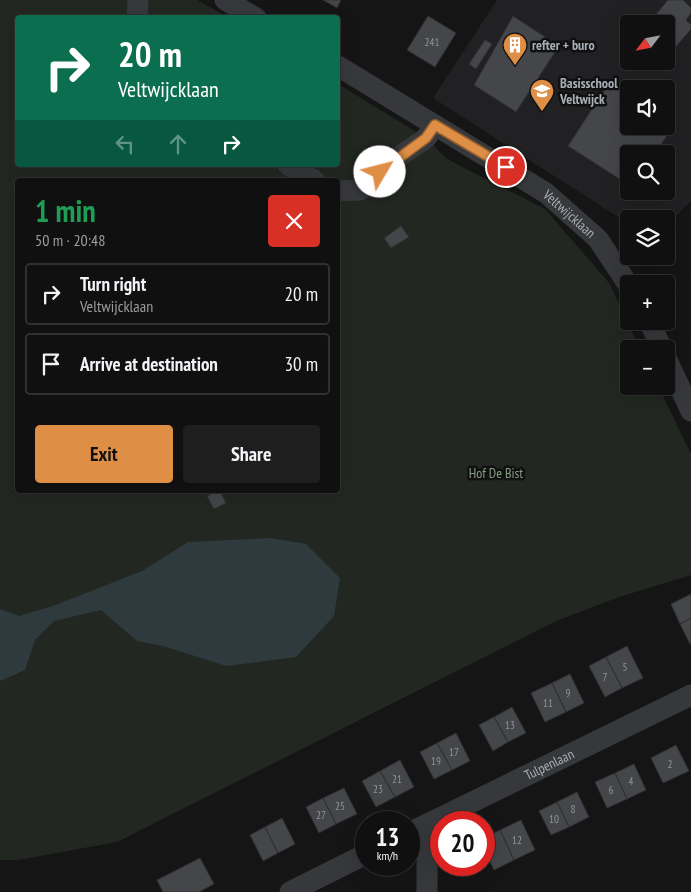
<!DOCTYPE html>
<html lang="en">
<head>
<meta charset="utf-8">
<style>
  body { margin:0; font-family:"PT Sans Narrow",sans-serif; background:#1e1e1e; color:#f1f3f6; height:100vh; display:flex; flex-direction:column; font-size:19px; white-space:nowrap }
  * { box-sizing:border-box; margin:0 }
  p { font-size:16px; color:#9c9d9f }
  .icon { flex:none; width:28px; height:28px; fill:none; stroke:currentColor; stroke-width:2; stroke-linecap:round; stroke-linejoin:round }
  .map { position:relative; flex:1; overflow:hidden }
  .drawer { position:absolute; left:15px; top:178px; width:325px; height:315px; display:flex; flex-direction:column; background:#101010; border-radius:5px; box-shadow:0 5px 20px #0002,0 0 0 1px #303030 }
  .drawer>* { flex:none }
  .banner { position:absolute; left:15px; top:15px; width:325px; height:152px; border-radius:5px; box-shadow:0 5px 20px #0002,0 0 0 1px #303030; background:#0b6e4f; color:#fff; overflow:hidden }
  .needle { width:32px; rotate:238deg }
  .tools { position:absolute; left:620px; top:15px; display:grid; gap:10px }
  .tools a { display:grid; place-items:center; width:55px; height:55px; border-radius:5px; background:#101010; box-shadow:0 5px 20px #0002,0 0 0 1px #303030; font-size:25px }
  .speed { position:absolute; left:355px; top:811px; display:flex; gap:10px; font-size:25px; font-weight:700; text-align:center }
  .speed>* { display:grid; place-content:center; width:65px; height:65px; border-radius:50%; background:#101010; box-shadow:0 5px 20px #0002,0 0 0 1px #303030; line-height:1 }
  .speed small { font-size:12px; font-weight:400 }
  .speed .limit { border:8px solid #d22; background:#fff; color:#111 }
  .pin { position:absolute; display:grid; place-items:center; width:42px; height:42px; color:#fff; margin:-21px; border:2px solid #fff; border-radius:50%; box-shadow:0 1px 5px #0007 }
  .me { position:absolute; width:55px; margin:-28px; rotate:53deg; stroke-linejoin:round; filter:drop-shadow(0 0 4px #0008) }
  .turn { display:flex; align-items:center; gap:18px; height:105px; padding:0 20px; font-size:22px }
  .turn .icon { width:65px; height:65px; stroke-width:2.5 }
  .turn b { display:block; font-size:35px; line-height:42px }
  .lanes { display:flex; align-items:center; height:48px; padding:0 20px; background:#0003; justify-content:center; gap:25px; direction:ltr }
  .lanes .off { opacity:.35 }
  .round { display:grid; place-items:center; flex:none; width:52px; height:52px; border-radius:5px; background:#1e1e1e }
  .overview { display:flex; align-items:center; justify-content:space-between; height:85px; padding:0 20px }
  h1 { font-size:30px; font-weight:700; line-height:38px; color:#1e9e55 }
  .cta { display:flex; gap:10px; margin-top:auto; padding:10px 20px }
  .cta a { flex:1; height:58px; border-radius:5px; background:#de8e45; color:#111; font-size:20px; font-weight:700; line-height:58px; text-align:center }
  .cta a+a { background:#1e1e1e; color:#f1f3f6 }
  ul { padding:0; list-style:none }
  li { display:flex; align-items:center; gap:15px; height:62px; margin:0 10px 8px; padding:0 10px; border:2px solid #303030; border-radius:5px }
  li div { flex:1 }
  li b { display:block; font-size:19px }
  li em { font-style:normal }
  .map>svg:first-child { display:block }
</style>
</head>
<body>
<div class="map">
<svg width="691" height="892" viewBox="0 0 691 892">
  <rect width="100%" height="100%" fill="#151516"/>
  <path fill="#212123" fill-rule="evenodd" d="M497 0H691V201L666 226V219H629V224L433 98ZM629 24H666V61H629ZM629 89H666V126H629ZM629 154H666V191H629Z"/>
  <path fill="#222821" fill-rule="evenodd" d="M0 0H197L228 17 18 18V165H338V84L426 138 447 159 545 209 610 284 640 349H629V386H658L691 454V575L619 597 556 621 117 842 18 860H0ZM18 180H338V490H18Z"/>
  <path fill="#2f3a3e" d="M270 538 306 544 340 578 334 616 296 657 226 666 163 646 137 641 101 610 54 621 35 640 25 670 0 681V609L19 616 53 606 142 571 188 542Z"/>
  <path fill="#444649" stroke="#2f3032" d="M323 0H341L337 8Z
    M668 0H683L691 8V13L686 20 691 25V29L668 56 666 24H648Z
    M428 16 456 33 435 67 407 50Z
    M513 16 559 46 516 112 474 85Z
    M485 40 492 44 476 69 469 64Z
    M612 78 629 89V126H666V113L677 120 655 154H629V185L568 146Z
    M401 226 409 237 391 248 384 238Z
    M220 490 226 503 214 509 207 496Z
    M691 594V618L680 624 671 604Z
    M691 618V644H690L680 624Z
    M627 646 643 678 622 688 606 657Z
    M606 657 622 688 605 697 589 666Z
    M570 674 584 703 566 712 552 683Z
    M552 683 566 712 545 722 531 693Z
    M512 707 526 733 508 742 494 717Z
    M494 717 508 742 493 751 479 725Z
    M456 733 470 761 452 770 437 743Z
    M437 743 452 770 434 779 420 752Z
    M676 745 689 771 663 783 651 758Z
    M400 760 414 787 395 797 380 771Z
    M634 764 646 790 627 799 615 773Z
    M380 771 395 797 376 807 362 781Z
    M615 773 627 799 607 808 595 782Z
    M344 788 357 814 336 824 323 798Z
    M577 792 589 817 569 827 557 802Z
    M323 798 336 824 319 833 306 807Z
    M557 802 569 827 551 835 539 811Z
    M282 818 295 844 278 853 265 827Z
    M521 820 535 850 514 860 500 830Z
    M265 827 278 853 263 861 250 835Z
    M500 830 514 860 494 870 484 849V838Z
    M200 858 214 884 199 892H163L157 880Z"/>
  <g fill="none" stroke-linecap="round" stroke-linejoin="round">
    <g stroke="#36383b" stroke-width="21">
      <path d="M225 0 256 18"/>
      <path d="M137 18 138 0"/>
      <path id="s1" d="M338 66 546 193 598 239 629 286"/>
      <path d="M288 165 314 180"/>
      <path d="M338 191 360 190 390 163 426 138 435 125"/>
      <path d="M649 321 662 349"/>
      <path d="M666 358 691 411"/>
      <path id="s2" d="M409 833 691 695"/>
      <path d="M290 892 366 854"/>
      <path d="M427 892V824"/>
    </g>
  </g>
  <g fill="none" stroke-linecap="round" stroke-linejoin="round">
    <defs>
      <path id="route" d="M380 172 426 138 435 125 506 167"/>
    </defs>
    <use href="#route" stroke="#905c2d" stroke-width="12"/>
    <use href="#route" stroke="#de8e45" stroke-width="9"/>
  </g>
  <defs>
    <symbol id="building-pin" viewBox="-11 -11 22 30"><path d="M0 17L-7.5 6A9.5 9.5 0 1 1 7.5 6Z" fill="#de8e45" stroke="#101011"/><path d="M-4-6H4V6H1V3H-1V6H-4ZM-2.5-4.3h1.7v1.8h-1.7ZM.8-4.3h1.7v1.8H.8ZM-2.5-1h1.7V.8h-1.7ZM.8-1h1.7V.8H.8Z" fill="#fff"/></symbol>
    <symbol id="school-pin" viewBox="-11 -11 22 30"><path d="M0 17L-7.5 6A9.5 9.5 0 1 1 7.5 6Z" fill="#de8e45" stroke="#101011"/><path d="M0-5L7-2L0 1L-7-2ZM-4 1L0 2.5L4 1V4Q0 6-4 4Z" fill="#fff"/></symbol>
  </defs>
  <g fill-rule="evenodd">
    <use href="#building-pin" x="501" y="31" width="28" height="38"/>
    <use href="#school-pin" x="528" y="77" width="28" height="38"/>
  </g>
  <g text-anchor="middle" stroke-width="5" stroke-linejoin="round" paint-order="stroke">
    <g font-size="11" fill="#8f959a">
      <text x="432" y="46">241</text>
      <text x="625" y="671">5</text>
      <text x="605" y="681">7</text>
      <text x="568" y="697">9</text>
      <text x="548" y="707">11</text>
      <text x="510" y="729">13</text>
      <text x="454" y="756">17</text>
      <text x="436" y="765">19</text>
      <text x="670" y="768">2</text>
      <text x="397" y="783">21</text>
      <text x="631" y="785">4</text>
      <text x="378" y="793">23</text>
      <text x="611" y="794">6</text>
      <text x="340" y="810">25</text>
      <text x="573" y="813">8</text>
      <text x="321" y="819">27</text>
      <text x="554" y="823">10</text>
      <text x="517" y="844">12</text>
    </g>
    <g font-size="14" font-weight="bold" fill="#a8afb5" stroke="#101011" text-anchor="start">
      <text x="532" y="50">refter + buro</text>
      <text x="560" y="88">Basisschool<tspan x="560" dy="16">Veltwijck</tspan></text>
    </g>
    <g font-size="14" fill="#a8afb5" stroke="#101011">
      <text dy="5" stroke="none"><textPath href="#s1" startOffset="275">Veltwijcklaan</textPath></text>
      <text dy="5" stroke="none"><textPath href="#s2" startOffset="156">Tulpenlaan</textPath></text>
    </g>
    <g font-size="14" fill="#859e81" stroke="#101011">
      <text x="496" y="478">Hof De Bist</text>
    </g>
  </g>
</svg>
<div class="tools">
<a><svg class="needle" viewBox="-14 -14 28 28"><path d="M0-13l5 13h-10z" fill="#e53935"/><path d="M0 13l5-13h-10z" fill="#9c9d9f"/></svg></a>
<a><svg class="icon" aria-label="sound" viewBox="0 0 24 24"><path d="M4 9h4l5-4v14l-5-4H4zM17 9q2 3 0 6"/></svg></a>
<a><svg class="icon" aria-label="search" viewBox="0 0 24 24"><circle cx="10" cy="10" r="6"/><path d="M15 15l6 6"/></svg></a>
<a><svg class="icon" aria-label="layers" viewBox="0 0 24 24"><path d="M12 4l9 5-9 5-9-5zM3 14l9 5 9-5"/></svg></a>
<a>+</a>
<a>−</a>
</div>
<div class="speed"><div>13<small>km/h</small></div><div class="limit">20</div></div>
<div class="pin" style="left:506px;top:167px;background:#d93025"><svg class="icon" aria-label="arrive" viewBox="0 0 24 24"><path d="M6 21V4h12l-3 4 3 4H6"/></svg></div>
<svg class="me" style="left:380px;top:172px" viewBox="-20 -20 40 40"><circle r="19" fill="#fff"/><path d="M0-13L10 11 0 6-10 11z" fill="#de8e45"/></svg>
<div class="banner">
<div class="turn"><svg class="icon" aria-label="right" viewBox="0 0 24 24"><path d="M7 20v-9h11M14 6l5 5-5 5"/></svg><div><b>20 m</b>Veltwijcklaan</div></div>
<div class="lanes"><svg class="icon off" aria-label="left" viewBox="0 0 24 24"><path d="M17 20v-9H6M10 6l-5 5 5 5"/></svg><svg class="icon off" aria-label="ahead" viewBox="0 0 24 24"><path d="M12 20V5M6 11l6-6 6 6"/></svg><svg class="icon" aria-label="right" viewBox="0 0 24 24"><path d="M7 20v-9h11M14 6l5 5-5 5"/></svg></div>
</div>
<section class="drawer">
<div class="overview"><div><h1>1 min</h1><p>50 m · 20:48</p></div><a class="round" style="background:#d93025;color:#fff"><svg class="icon" aria-label="close" viewBox="0 0 24 24"><path d="M6 6l12 12M18 6L6 18"/></svg></a></div>
<ul>
<li><svg class="icon" aria-label="right" viewBox="0 0 24 24"><path d="M7 20v-9h11M14 6l5 5-5 5"/></svg><div><b>Turn right</b><p>Veltwijcklaan</p></div><em>20 m</em></li>
<li><svg class="icon" aria-label="arrive" viewBox="0 0 24 24"><path d="M6 21V4h12l-3 4 3 4H6"/></svg><div><b>Arrive at destination</b></div><em>30 m</em></li>
</ul>
<div class="cta"><a>Exit</a><a>Share</a></div>
</section>
</div>
</body>
</html>
